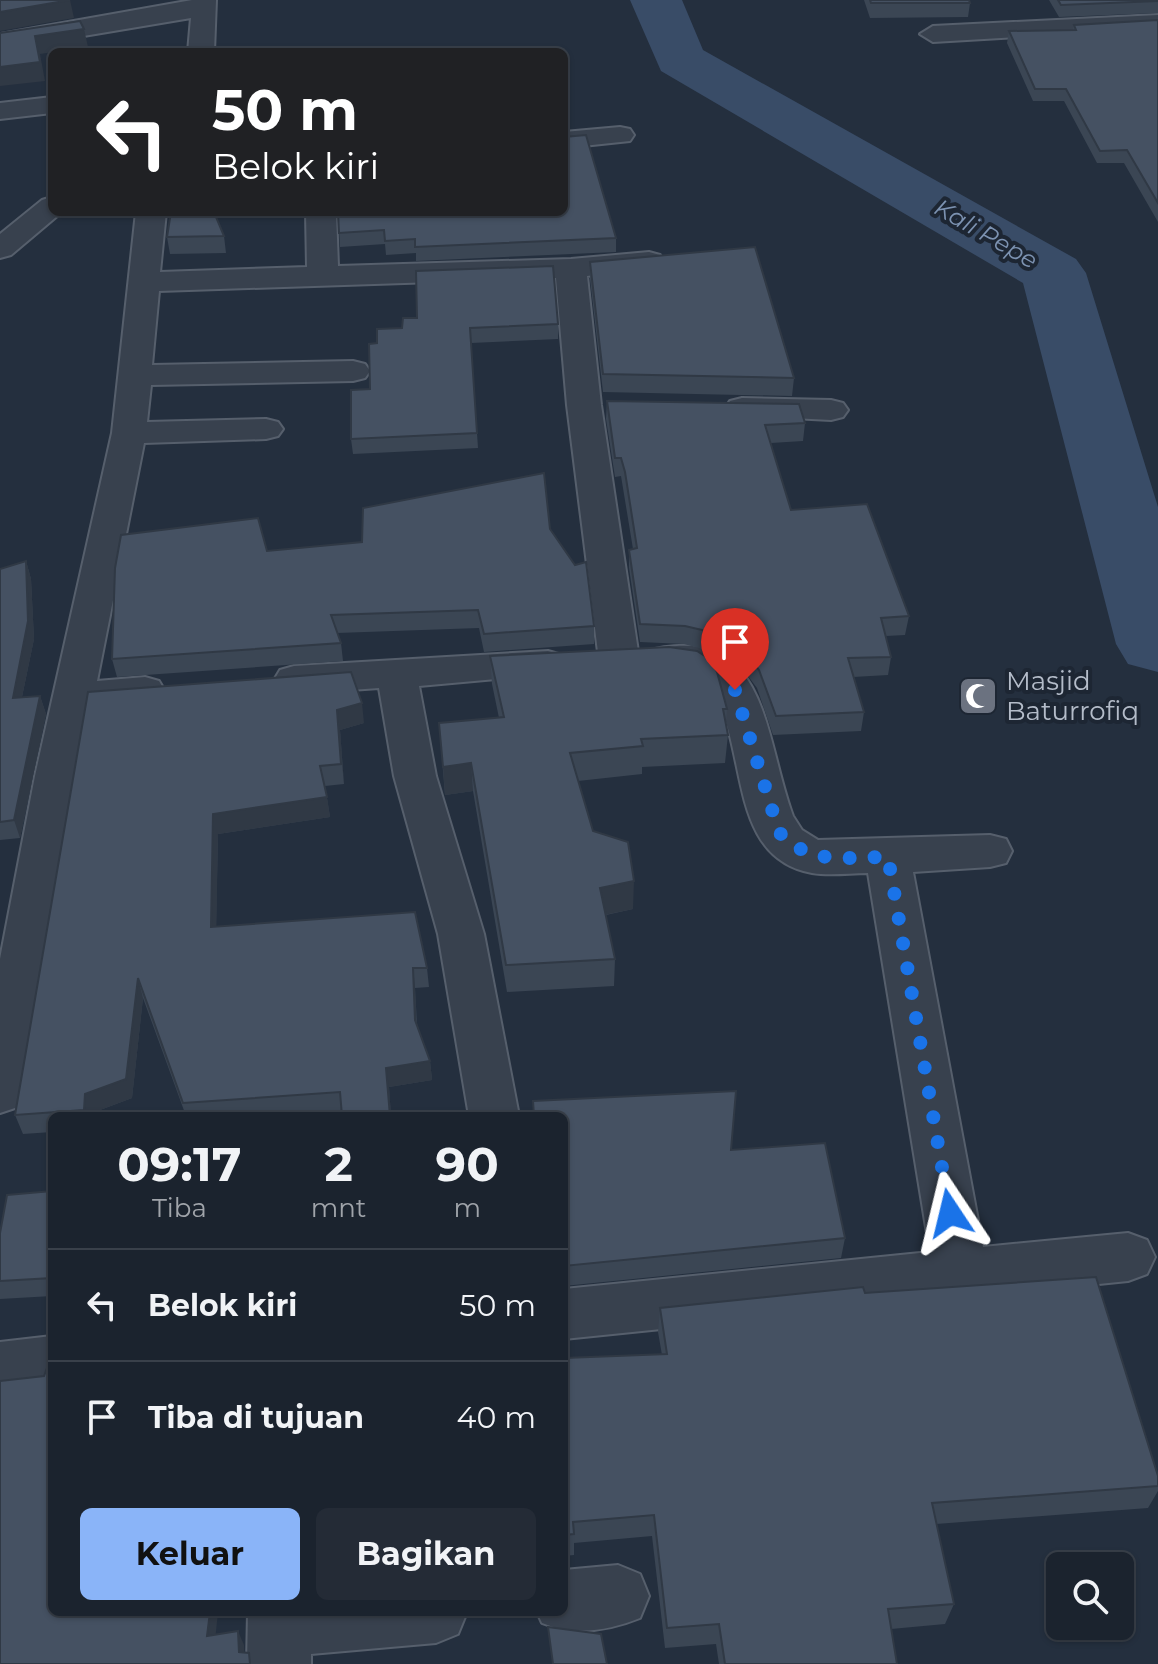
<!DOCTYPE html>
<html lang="id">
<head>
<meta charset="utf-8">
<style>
  body { margin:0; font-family:Montserrat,sans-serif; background:#242b36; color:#f1f3f6; height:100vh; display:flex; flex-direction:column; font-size:30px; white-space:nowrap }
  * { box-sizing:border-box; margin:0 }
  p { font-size:26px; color:#a0a4aa }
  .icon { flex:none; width:44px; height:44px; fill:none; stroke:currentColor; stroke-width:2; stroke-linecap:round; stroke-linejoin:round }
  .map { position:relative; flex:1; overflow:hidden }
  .panel { position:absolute; left:48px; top:1112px; width:520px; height:504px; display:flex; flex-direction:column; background:#1b232e; border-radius:12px; box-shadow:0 2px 6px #0004,0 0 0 2px #39404a }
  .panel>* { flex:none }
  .banner { position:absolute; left:48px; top:48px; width:520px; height:168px; border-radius:12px; box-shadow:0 2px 6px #0004,0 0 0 2px #39404a; background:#202124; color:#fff; overflow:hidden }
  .controls { position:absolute; left:1046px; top:1552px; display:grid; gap:16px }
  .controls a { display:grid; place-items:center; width:88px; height:88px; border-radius:12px; background:#1b232e; box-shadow:0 2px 6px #0004,0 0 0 2px #39404a; font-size:40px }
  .pin { position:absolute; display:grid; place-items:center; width:68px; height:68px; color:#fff; margin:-82px -34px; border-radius:50% 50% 50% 0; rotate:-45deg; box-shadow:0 0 8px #0007 }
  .pin .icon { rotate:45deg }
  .me { position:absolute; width:88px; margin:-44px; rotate:350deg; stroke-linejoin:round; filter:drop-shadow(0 0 6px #0008) }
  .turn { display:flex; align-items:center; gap:28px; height:168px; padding:0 32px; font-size:36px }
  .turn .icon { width:104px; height:104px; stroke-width:2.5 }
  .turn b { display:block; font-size:56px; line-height:68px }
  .eta { display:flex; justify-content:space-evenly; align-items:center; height:136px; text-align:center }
  .eta b { font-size:48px; font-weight:700; line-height:56px }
  .primary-button { display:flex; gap:16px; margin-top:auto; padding:16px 32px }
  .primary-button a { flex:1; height:92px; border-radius:12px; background:#8ab4f8; color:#111; font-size:32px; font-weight:700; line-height:92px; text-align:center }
  .primary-button a+a { background:#242b36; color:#f1f3f6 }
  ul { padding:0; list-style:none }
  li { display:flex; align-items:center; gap:24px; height:112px; padding:0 32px; border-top:2px solid #39404a }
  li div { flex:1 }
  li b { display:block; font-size:30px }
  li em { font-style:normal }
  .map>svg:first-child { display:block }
</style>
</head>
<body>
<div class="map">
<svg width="1158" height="1664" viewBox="0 0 1158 1664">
  <rect width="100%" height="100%" fill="#242f3e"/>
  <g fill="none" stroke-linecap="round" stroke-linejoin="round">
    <path fill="#394c67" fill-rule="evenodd" d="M630 0H682L703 50 1076 259 1086 273 1158 507V672L1128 664 1116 644 1023 283 661 71Z"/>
    <defs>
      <path id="minor" d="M192 0H216L214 52H188L191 18 0 50V34Z
        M1158 15V29L933 42 920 34 933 26Z
        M52 97V113L0 119V103Z
        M620 127 630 129 634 135 630 141 564 148V132Z
        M52 197V212H62L11 255 0 258V234L42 200Z
        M136 212H166L160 272 307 267 306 212H336L338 266 571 259 649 252 660 255 664 261 660 267 587 276 601 405 639 658 643 652C769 617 763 736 793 816L802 830 818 840 990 835 1006 839 1012 851 1006 863 990 867 913 872 983 1247 1128 1233 1147 1240 1155 1257 1147 1274 1128 1281 564 1339V1289L930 1252 868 873C850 873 830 876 812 873 720 856 753 732 703 678L643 670 638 662 633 669 619 673 605 669 599 660 567 405 556 278 159 291 152 365 353 361 365 364 370 371 365 378 353 381 151 385 147 422 266 419 278 422 283 429 278 436 266 439 144 443 97 681 145 677 159 681 165 691 159 701 91 709 25 1092 18 1107 0 1113V959L35 776 112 433Z
        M742 398 831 400 843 403 848 410 843 417 831 420 730 415 725 408 730 401Z
        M548 651 562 655 568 664 562 673 419 686 436 776 484 934 519 1116H469L438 934 394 776 379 688 294 694 280 690 274 680 280 670 294 666Z
        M52 1336V1390L0 1396V1342Z
        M618 1565 640 1574 649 1596 640 1618C608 1631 574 1636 542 1623L537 1612H564V1570Z
        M248 1612H467L458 1634 436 1643 311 1654V1664H247Z"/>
    </defs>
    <use href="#minor" stroke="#565f6c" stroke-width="4"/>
    <use href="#minor" fill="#38414e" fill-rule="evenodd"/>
  </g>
  <path fill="#3b4654" d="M864 0H969L970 3 968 17 870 18Z
    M1049 0H1158V13L1059 17Z
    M1158 20V222L1124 163H1097L1064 101H1033L1007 43 1009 31 1073 30 1074 25Z
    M338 212 616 238V252L416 261V253L386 255 385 244 340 247Z
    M224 236 226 253 170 254 167 237Z
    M590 262 794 378 792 396 603 392 590 279Z
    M558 324V339L471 343 478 448 353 454 351 439 370 389 377 343V329Z
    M607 401 805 423 803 441 771 443 791 510 909 616 905 635 886 636 891 657 888 675 853 677 864 712 861 731 773 735 757 688 741 667 717 653 684 644 640 642 629 568V550L633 549 621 476 615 477 606 419Z
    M550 529 594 626V644L484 652 479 628 337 633 341 643 343 661 117 677 112 659 267 551Z
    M26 561 31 579 34 639 22 697 40 696 46 714 20 838 0 840V569Z
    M490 656 727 709 726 723 728 735 725 763 642 767V774L578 781 593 831 633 909 606 915 615 959 614 986 507 992 473 791 445 795 439 723 499 718 492 684Z
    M88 692 364 723 340 730 344 784 325 786 330 817 218 834 216 927 427 968 429 987 415 988 417 1024 430 1061 432 1080 389 1087 391 1116H342V1112L278 1116H186L143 998 132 1098 92 1113V1116H52V1132L23 1134 15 1115Z
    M564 1116 731 1150 845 1238 841 1258 564 1286Z
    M52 1191V1296L0 1299V1233Z
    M865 1293 1158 1476V1491L1148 1508 936 1524 954 1604 945 1624 891 1629 897 1664H719L716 1644 665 1648 652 1536 574 1543V1555L564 1556V1358L662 1355 658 1332 660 1308Z"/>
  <path fill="#303945" d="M70 0 74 18 0 31V12Z
    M84 29 88 47 40 54 45 81 0 86V67L35 36Z
    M26 561 31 579 34 639 18 716 13 698Z
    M40 696 46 714 20 838 14 820Z
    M362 703 364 723 340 730 344 784 337 710Z
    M471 763 473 791 445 795 443 767Z
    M327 797 330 817 218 834 216 947 211 927 213 814Z
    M634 881 633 909 599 916 600 888Z
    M413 968 415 988 417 1039 415 1020Z
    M138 978 143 998 132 1098 92 1113V1116H86L84 1110 85 1094Z
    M430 1061 432 1080 389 1087 391 1116H390L386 1068Z
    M210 1612H218L214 1651 207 1636Z
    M238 1631 244 1645 245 1664 239 1652Z"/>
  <path fill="#455162" stroke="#303945" stroke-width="2" d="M0 0H70L0 12Z
    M870 0H969L970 3H871Z
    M1058 0H1158V1L1061 5Z
    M1158 20V203L1127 150 1100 151 1066 89H1035L1009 31 1076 30 1074 25Z
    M80 21 84 29 35 36 40 62 0 67V33Z
    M586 135 616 238 415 247V239L385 241 384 230 339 233 338 212H564V137Z
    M171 212H214L224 236 167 237Z
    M755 247 794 378 603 374 590 262Z
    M553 266 558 324 470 328 477 433 351 439V390L370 389 369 344 377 343V329L402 328 403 318H417L416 271Z
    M607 401 799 404 805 423 765 425 791 510 867 504 909 616 881 618 891 657 848 658 864 712 776 716 759 670 742 649 719 634 685 626 640 624 629 550 637 548 625 472 621 458H615Z
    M544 473 550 529 575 565 586 562 594 626 484 634 478 610 331 615 341 643 112 659 115 568 121 535 258 518 267 551 362 542 363 508Z
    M26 561 28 621 13 698 40 696 14 820 0 822V569Z
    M669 647 697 651 711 660 717 672 727 709H723L728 735 641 739 643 746 570 753 593 831 628 842 634 881 600 888 615 959 506 965 471 763 443 767 439 723 504 717 490 656Z
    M351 672 362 703 337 710 341 764 320 766 327 797 213 814 211 927 415 912 427 968H413L415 1020 430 1061 386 1068 390 1116H342L340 1092 183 1103 138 978 126 1079 85 1094 84 1110 15 1115 88 692Z
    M736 1091 731 1150 825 1143 845 1238 564 1266V1116H534L533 1101Z
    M52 1191V1278L0 1281V1233L7 1195Z
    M1096 1277 1158 1476V1486L932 1503 954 1604 888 1609 897 1664H725L719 1624 667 1628 654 1515 573 1522 574 1534 564 1535V1358L667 1354 660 1308 863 1287 865 1293Z
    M52 1367V1612H210L207 1636 238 1631 239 1652 249 1653 250 1664H0V1381L44 1376 47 1368Z
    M548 1627 601 1634 607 1664H553Z"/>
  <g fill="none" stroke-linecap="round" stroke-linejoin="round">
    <path stroke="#1a73e8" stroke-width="14" stroke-dasharray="0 25.2" d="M735 690 779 832C810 866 845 857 888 857L950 1213"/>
  </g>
  <defs>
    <symbol id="mosque-square" viewBox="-11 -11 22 22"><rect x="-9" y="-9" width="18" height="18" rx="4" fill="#6b7280" stroke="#1d2633"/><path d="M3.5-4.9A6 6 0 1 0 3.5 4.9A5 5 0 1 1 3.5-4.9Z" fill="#fff"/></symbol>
  </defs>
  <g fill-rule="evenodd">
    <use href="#mosque-square" x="956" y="674" width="44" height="44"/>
  </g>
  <g text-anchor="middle" stroke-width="8" stroke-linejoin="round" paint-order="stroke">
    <g font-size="24" font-style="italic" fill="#7c92b1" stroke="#1d2633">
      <text transform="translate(986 234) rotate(30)" y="8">Kali Pepe</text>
    </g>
    <g font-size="26" fill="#b4bcc9" stroke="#1d2633" text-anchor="start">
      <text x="1006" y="690">Masjid<tspan x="1006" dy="30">Baturrofiq</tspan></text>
    </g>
  </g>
</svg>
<div class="controls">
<a><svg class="icon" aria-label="search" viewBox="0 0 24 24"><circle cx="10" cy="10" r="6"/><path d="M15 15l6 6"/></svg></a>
</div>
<div class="pin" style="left:735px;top:690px;background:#d93025"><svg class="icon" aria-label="arrive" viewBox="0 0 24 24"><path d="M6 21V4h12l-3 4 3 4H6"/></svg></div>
<svg class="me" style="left:950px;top:1213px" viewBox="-20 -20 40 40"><path d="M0-17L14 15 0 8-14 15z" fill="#1a73e8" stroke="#fff" stroke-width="4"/></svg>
<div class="banner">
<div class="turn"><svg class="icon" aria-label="left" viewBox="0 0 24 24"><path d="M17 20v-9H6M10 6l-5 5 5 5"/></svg><div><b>50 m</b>Belok kiri</div></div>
</div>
<section class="panel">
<div class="eta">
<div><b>09:17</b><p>Tiba</p></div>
<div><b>2</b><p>mnt</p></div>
<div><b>90</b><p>m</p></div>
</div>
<ul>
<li><svg class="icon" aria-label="left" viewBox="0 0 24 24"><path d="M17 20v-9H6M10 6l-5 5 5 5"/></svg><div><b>Belok kiri</b></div><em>50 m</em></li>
<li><svg class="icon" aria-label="arrive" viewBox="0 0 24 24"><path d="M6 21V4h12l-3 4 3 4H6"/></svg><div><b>Tiba di tujuan</b></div><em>40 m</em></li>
</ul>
<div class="primary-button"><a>Keluar</a><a>Bagikan</a></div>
</section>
</div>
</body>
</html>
